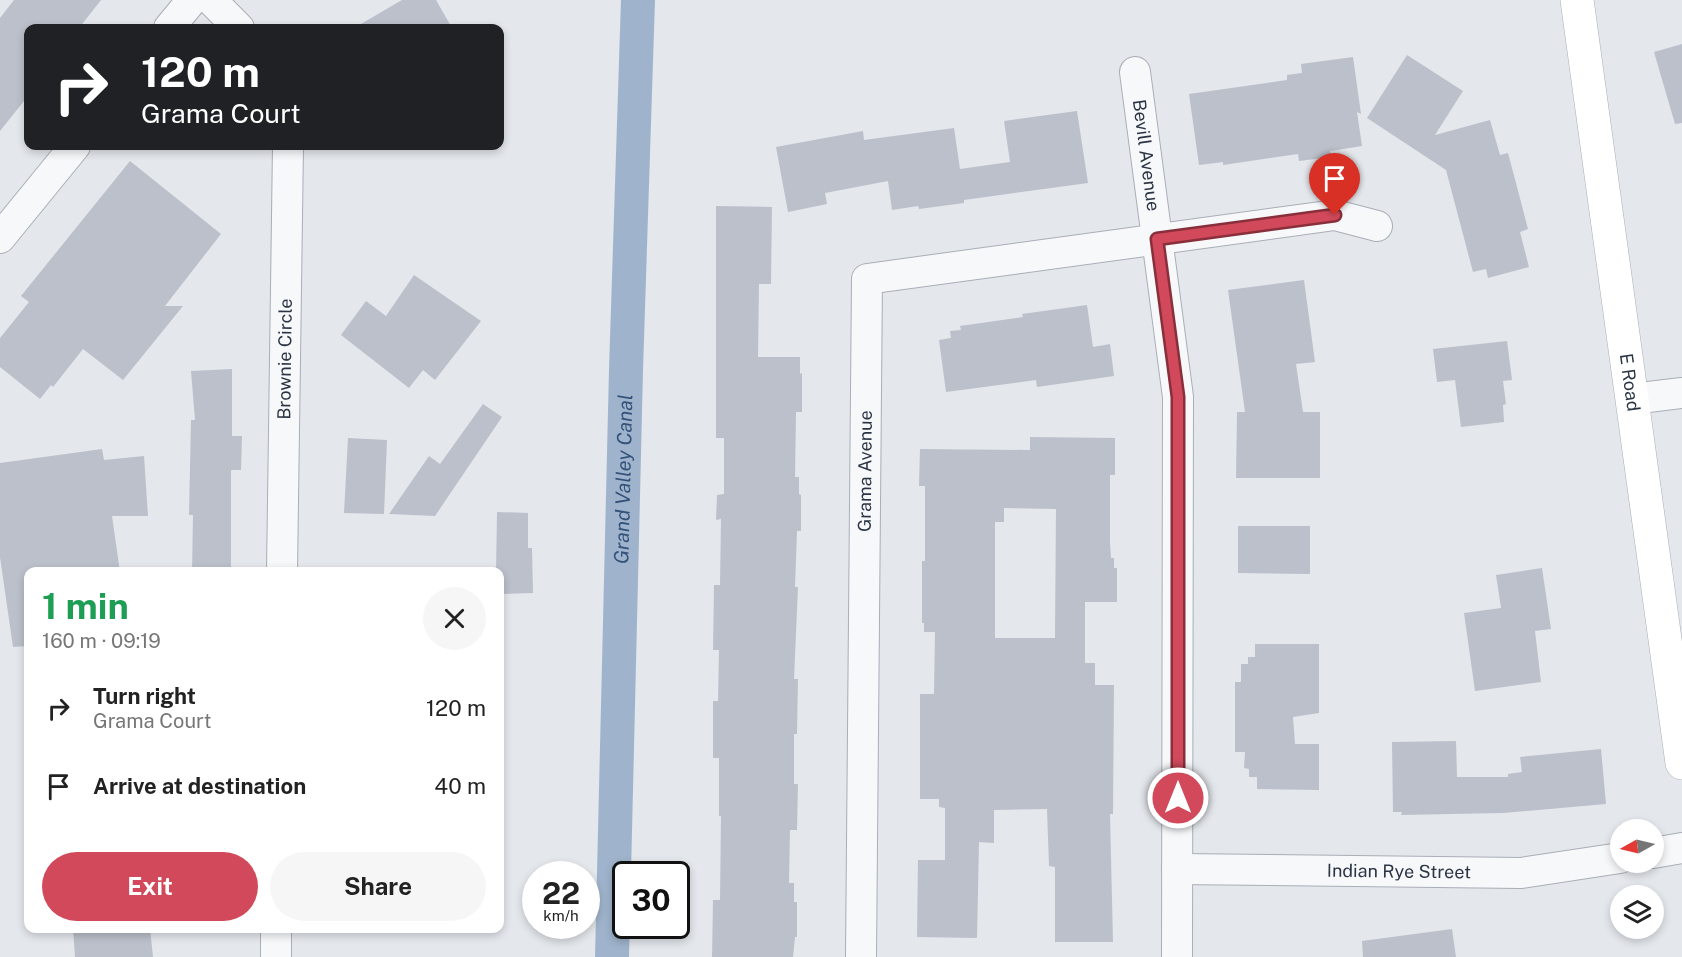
<!DOCTYPE html>
<html lang="en">
<head>
<meta charset="utf-8">
<style>
  body { margin:0; font-family:"Public Sans",sans-serif; background:#f6f6f6; color:#222; height:100vh; display:flex; flex-direction:column; font-size:22px; white-space:nowrap }
  * { box-sizing:border-box; margin:0 }
  p { font-size:20px; color:#767676 }
  .icon { flex:none; width:33px; height:33px; fill:none; stroke:currentColor; stroke-width:2; stroke-linecap:round; stroke-linejoin:round }
  .map { position:relative; flex:1; overflow:hidden }
  .details { position:absolute; left:24px; top:567px; width:480px; height:366px; display:flex; flex-direction:column; background:#fff; border-radius:12px; box-shadow:0 3px 9px #0003 }
  .details>* { flex:none }
  .top-card { position:absolute; left:24px; top:24px; width:480px; height:126px; border-radius:12px; box-shadow:0 3px 9px #0003; background:#202124; color:#fff; overflow:hidden }
  .needle { width:39px; rotate:262deg }
  .tools { position:absolute; left:1610px; top:819px; display:grid; gap:12px }
  .tools a { display:grid; place-items:center; width:54px; height:54px; border-radius:50%; background:#fff; box-shadow:0 3px 9px #0003; font-size:30px }
  .speed { position:absolute; left:522px; top:861px; display:flex; gap:12px; font-size:30px; font-weight:700; text-align:center }
  .speed>* { display:grid; place-content:center; width:78px; height:78px; border-radius:50%; background:#fff; box-shadow:0 3px 9px #0003; line-height:1 }
  .speed small { font-size:15px; font-weight:400 }
  .speed .limit { border:3px solid #111; border-radius:9px; background:#fff; color:#111 }
  .pin { position:absolute; display:grid; place-items:center; width:51px; height:51px; color:#fff; margin:-62px -26px; border-radius:50% 50% 50% 0; rotate:-45deg; box-shadow:0 0 6px #0007 }
  .pin .icon { rotate:45deg }
  .me { position:absolute; width:66px; margin:-33px; rotate:0deg; stroke-linejoin:round; filter:drop-shadow(0 0 4px #0008) }
  .turn { display:flex; align-items:center; gap:21px; height:126px; padding:0 18px; font-size:27px }
  .turn .icon { width:78px; height:78px; stroke-width:2.5 }
  .turn b { display:block; font-size:42px; line-height:51px }
  .round { display:grid; place-items:center; flex:none; width:63px; height:63px; border-radius:32px; background:#f6f6f6 }
  .summary { display:flex; align-items:center; justify-content:space-between; height:102px; padding:0 18px }
  h1 { font-size:36px; font-weight:700; line-height:45px; color:#1e9e55 }
  .button { display:flex; gap:12px; margin-top:auto; padding:12px 18px }
  .button a { flex:1; height:69px; border-radius:36px; background:#d1495b; color:#fff; font-size:24px; font-weight:700; line-height:69px; text-align:center }
  .button a+a { background:#f6f6f6; color:#222 }
  ul { padding:0; list-style:none }
  li { display:flex; align-items:center; gap:18px; height:78px; padding:0 18px }
  li div { flex:1 }
  li b { display:block; font-size:22px }
  li em { font-style:normal }
  .map>svg:first-child { display:block }
</style>
</head>
<body>
<div class="map">
<svg width="1682" height="957" viewBox="0 0 1682 957">
  <rect width="100%" height="100%" fill="#e4e7ec"/>
  <g fill="none" stroke-linecap="round" stroke-linejoin="round">
    <path stroke="#9fb4cc" stroke-width="34" id="s1" d="M612 957 626 370 638 0"/>
  </g>
  <path fill="#bbc0ca" fill-rule="evenodd" d="M14 0H101L79 28H28V96L0 131V18Z
    M402 0H436L452 28H354Z
    M1682 44V123L1675 124 1654 52Z
    M1407 55 1463 91 1435 135 1490 120 1500 155 1508 153 1517 187 1528 229 1520 232 1529 267 1488 278 1486 269 1473 272 1446 170 1367 118Z
    M1353 57 1361 114 1357 112 1362 146 1330 151 1331 157 1299 161 1298 154 1223 165V162L1199 165 1189 94 1287 80V75L1302 73 1301 64Z
    M1077 111 1088 183 964 200V203L919 209 918 206 892 210 888 181 825 193 827 204 788 212 776 147 863 131 864 140 954 128 960 169 1010 162 1004 121Z
    M130 161 221 234 165 306H183L123 380 83 349 53 387 51 385 40 399 0 367V338L29 302 21 296Z
    M716 206 772 207 771 284H759L758 357H800V374L802 373V412H796L795 477H799V494L801 495V531H797L795 587H798L794 679H798L797 734H794V784H798L797 830H790L789 883H794V902H797V937H795L793 957H712L713 900H720L721 816H719V758H713V701H718L719 650H713L714 585H720L721 519 716 520 717 495 724 494V438H716Z
    M414 275 481 321 435 380 423 370 409 388 341 335 366 301 386 316Z
    M1304 280 1315 362 1296 364 1303 412H1320V478H1236L1237 412H1245L1228 290Z
    M1087 305 1093 347 1110 344 1114 376 1037 387 1036 380 946 392 939 340 951 338 950 331 961 330 960 326 1023 317 1022 314Z
    M1507 341 1512 380 1503 381 1506 404 1503 405 1504 422 1461 427 1455 380 1437 382 1433 349Z
    M232 369V436H242L241 470H231V572H192L193 515H189L191 420H195L191 371Z
    M483 404 502 417 435 516 389 514 429 456 440 464Z
    M1030 437 1115 438V475H1110V543L1111 558H1114V568H1117V602H1085V663H1095V685H1114L1113 814H1110L1113 942H1055V867L1049 866 1047 809 994 810V843L979 842 977 938 917 937 918 860H945V808L939 807V799H920V694H934L935 632H924V623H922V561H925V486H919L920 449 1030 450ZM1004 508 1056 509 1055 638H995V522H1004Z
    M348 438 387 440 384 514 344 513Z
    M102 449 104 460 144 456 148 516H112L120 572H28V646L13 647 0 557V463Z
    M497 512 528 513V548H532L533 593 500 594V572H496Z
    M1238 526H1310V574L1238 573Z
    M1542 568 1551 629 1535 631 1541 682 1475 691 1464 613 1501 608 1496 575Z
    M1255 644H1319V713L1293 717 1295 744H1319V790L1257 789V777H1249V769L1244 768 1245 752H1235V682H1241V664H1248V657H1255Z
    M1456 741 1457 777H1508V774L1522 772 1520 757 1601 749 1606 804 1503 813 1401 815 1402 812H1393L1392 742Z
    M73 928H150L153 957H75Z
    M1452 929 1456 957H1363L1362 941Z"/>
  <g fill="none" stroke-linecap="round" stroke-linejoin="round">
    <defs>
      <g id="street">
        <path d="M211 0 239 28"/>
        <path d="M169 28 192 0"/>
        <path id="s2" d="M1135 72 1178 397 1177 957"/>
        <path d="M0 238 75 146"/>
        <path d="M1632 399 1682 393"/>
        <path id="s3" d="M282 572 288 146"/>
        <path d="M1653 853 1682 848"/>
        <path id="s4" d="M1177 869 1521 873 1620 858"/>
        <path d="M276 957V928"/>
        <path id="s5" d="M861 957 867 279 1335 215 1377 226"/>
      </g>
      <g id="secondary">
        <path id="s6" d="M1577 0 1682 763"/>
      </g>
    </defs>
    <use href="#street" stroke="#a9aeb7" stroke-width="32"/>
    <use href="#secondary" stroke="#a9aeb7" stroke-width="34"/>
    <use href="#street" stroke="#f7f8fa" stroke-width="30"/>
    <use href="#secondary" stroke="#fff" stroke-width="33"/>
  </g>
  <g fill="none" stroke-linecap="round" stroke-linejoin="round">
    <defs>
      <path id="route" d="M1178 798V397L1157 239 1335 215"/>
    </defs>
    <use href="#route" stroke="#882f3b" stroke-width="15"/>
    <use href="#route" stroke="#d1495b" stroke-width="10"/>
  </g>
  <g text-anchor="middle" stroke-width="5" stroke-linejoin="round" paint-order="stroke">
    <g font-size="18" fill="#2b3445" stroke="#f4f6f9">
      <text dy="6" stroke="none"><textPath href="#s2" startOffset="84">Bevill Avenue</textPath></text>
      <text dy="6" stroke="none"><textPath href="#s3" startOffset="213">Brownie Circle</textPath></text>
      <text dy="6" stroke="none"><textPath href="#s6" startOffset="386">E Road</textPath></text>
      <text dy="6" stroke="none"><textPath href="#s5" startOffset="486">Grama Avenue</textPath></text>
      <text dy="6" stroke="none"><textPath href="#s4" startOffset="222">Indian Rye Street</textPath></text>
    </g>
    <g font-size="20" font-style="italic" fill="#34527a" stroke="#f4f6f9">
      <text dy="7" stroke="none"><textPath href="#s1" startOffset="478">Grand Valley Canal</textPath></text>
    </g>
  </g>
</svg>
<div class="tools">
<a><svg class="needle" viewBox="-14 -14 28 28"><path d="M0-13l5 13h-10z" fill="#e53935"/><path d="M0 13l5-13h-10z" fill="#767676"/></svg></a>
<a><svg class="icon" aria-label="layers" viewBox="0 0 24 24"><path d="M12 4l9 5-9 5-9-5zM3 14l9 5 9-5"/></svg></a>
</div>
<div class="speed"><div>22<small>km/h</small></div><div class="limit">30</div></div>
<div class="pin" style="left:1335px;top:215px;background:#d93025"><svg class="icon" aria-label="arrive" viewBox="0 0 24 24"><path d="M6 21V4h12l-3 4 3 4H6"/></svg></div>
<svg class="me" style="left:1178px;top:798px" viewBox="-20 -20 40 40"><circle r="17" fill="#d1495b" stroke="#fff" stroke-width="3"/><path d="M0-11L8 9 0 5-8 9z" fill="#fff"/></svg>
<div class="top-card">
<div class="turn"><svg class="icon" aria-label="right" viewBox="0 0 24 24"><path d="M7 20v-9h11M14 6l5 5-5 5"/></svg><div><b>120 m</b>Grama Court</div></div>
</div>
<section class="details">
<div class="summary"><div><h1>1 min</h1><p>160 m · 09:19</p></div><a class="round"><svg class="icon" aria-label="close" viewBox="0 0 24 24"><path d="M6 6l12 12M18 6L6 18"/></svg></a></div>
<ul>
<li><svg class="icon" aria-label="right" viewBox="0 0 24 24"><path d="M7 20v-9h11M14 6l5 5-5 5"/></svg><div><b>Turn right</b><p>Grama Court</p></div><em>120 m</em></li>
<li><svg class="icon" aria-label="arrive" viewBox="0 0 24 24"><path d="M6 21V4h12l-3 4 3 4H6"/></svg><div><b>Arrive at destination</b></div><em>40 m</em></li>
</ul>
<div class="button"><a>Exit</a><a>Share</a></div>
</section>
</div>
</body>
</html>
